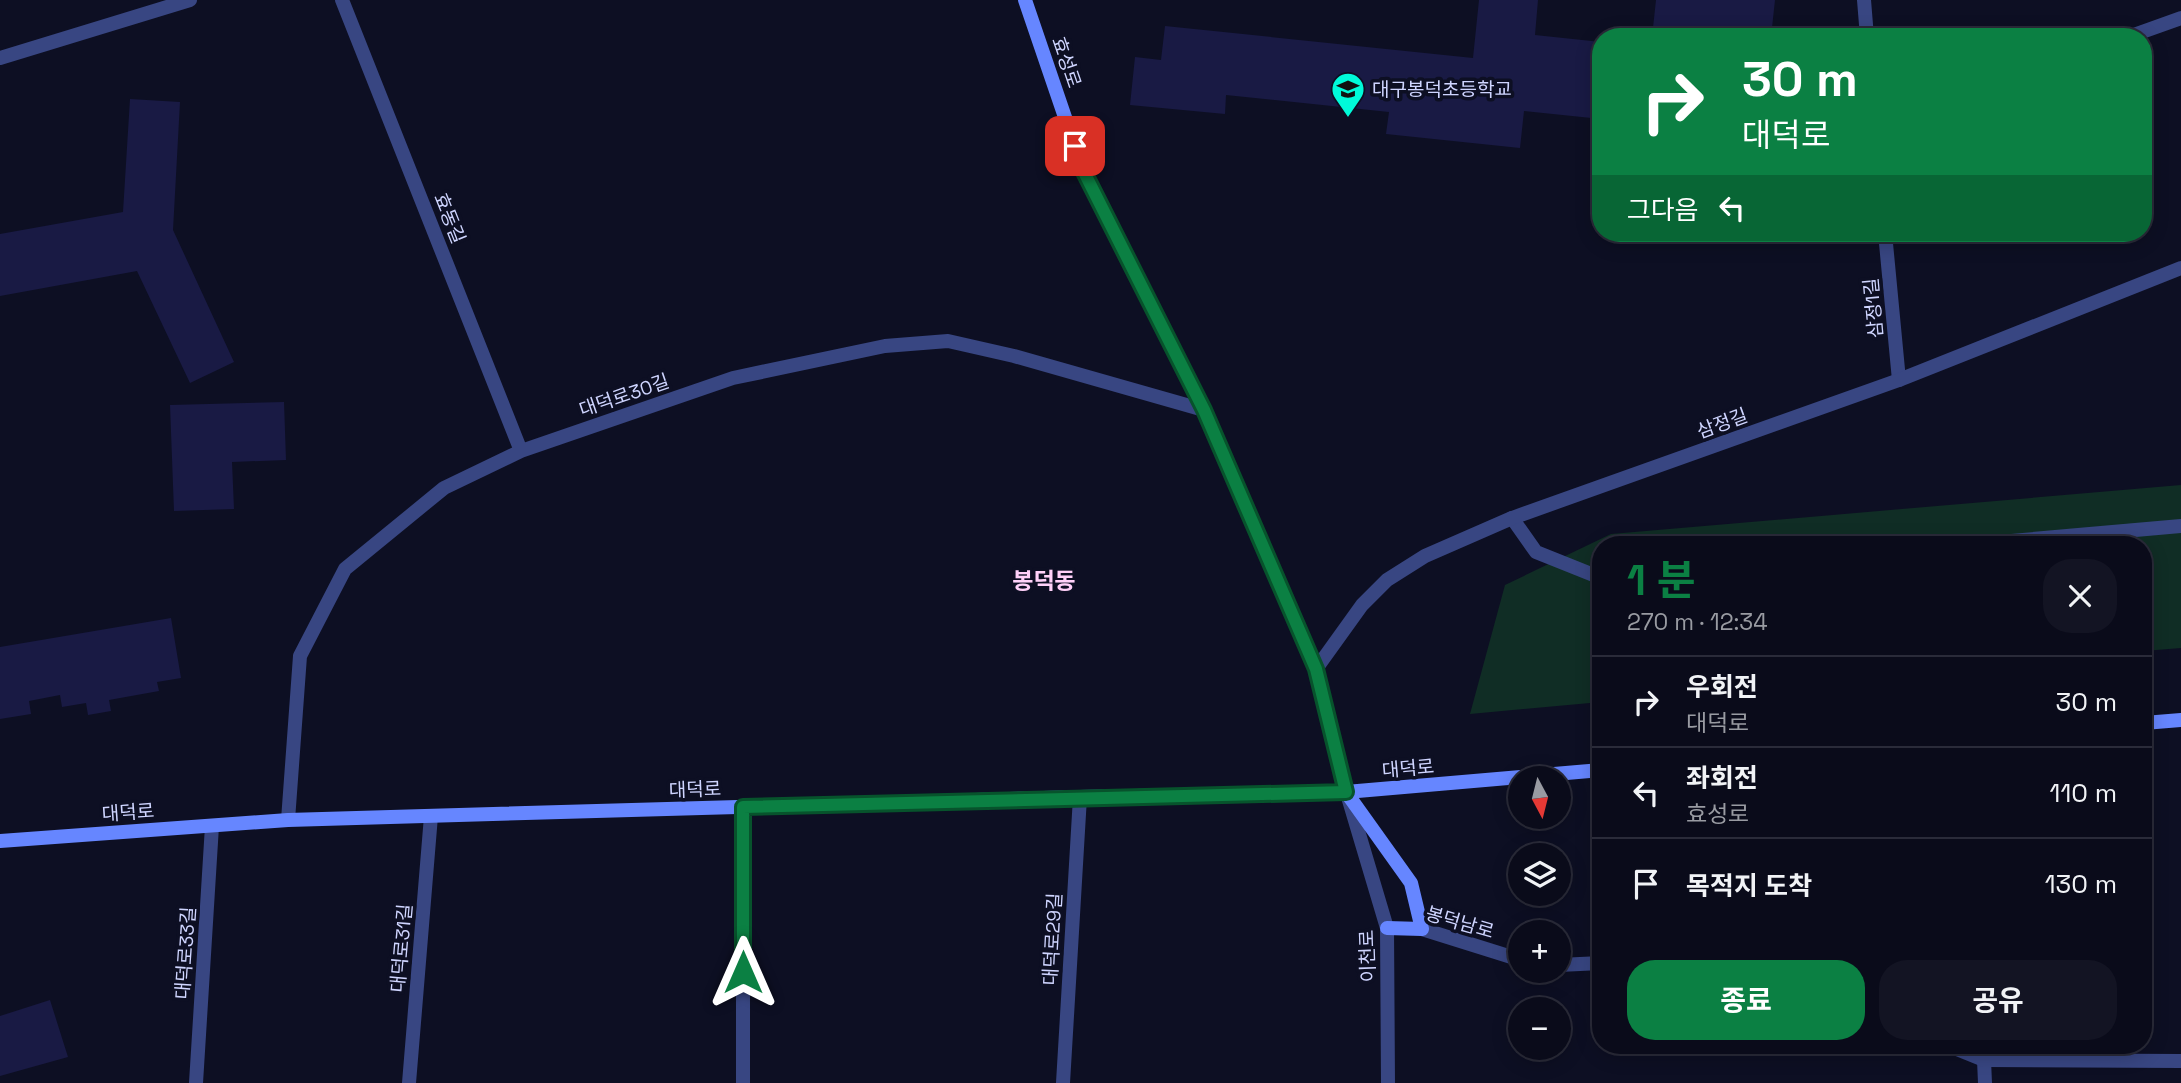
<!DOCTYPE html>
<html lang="ko">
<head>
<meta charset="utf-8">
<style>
  body { margin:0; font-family:"Space Grotesk","Noto Sans KR",sans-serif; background:#131423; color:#f1f3f6; height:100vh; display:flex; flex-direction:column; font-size:26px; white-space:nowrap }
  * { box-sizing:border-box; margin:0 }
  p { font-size:23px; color:#999ba2 }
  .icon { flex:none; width:38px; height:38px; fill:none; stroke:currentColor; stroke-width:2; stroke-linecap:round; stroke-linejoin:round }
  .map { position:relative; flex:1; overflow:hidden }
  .panel { position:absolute; left:1592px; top:536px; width:560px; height:518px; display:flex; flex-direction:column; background:#0a0b1a; border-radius:28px; box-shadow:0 4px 18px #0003,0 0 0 2px #2a2b39 }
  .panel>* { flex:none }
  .banner { position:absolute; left:1592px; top:28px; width:560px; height:214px; border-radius:28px; box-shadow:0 4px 18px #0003,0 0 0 2px #2a2b39; background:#0b8043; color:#fff; overflow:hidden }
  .needle { width:46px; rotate:173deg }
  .controls { position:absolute; left:1508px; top:766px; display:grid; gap:14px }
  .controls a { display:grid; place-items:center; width:63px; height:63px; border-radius:50%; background:#0a0b1a; box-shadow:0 4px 18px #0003,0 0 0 2px #2a2b39; font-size:35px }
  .pin { position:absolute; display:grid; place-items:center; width:60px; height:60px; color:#fff; margin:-30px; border-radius:14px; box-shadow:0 4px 10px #0006 }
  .me { position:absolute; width:77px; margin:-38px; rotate:0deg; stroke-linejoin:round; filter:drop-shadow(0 0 5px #0008) }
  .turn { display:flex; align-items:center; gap:24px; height:147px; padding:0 35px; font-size:32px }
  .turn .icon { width:91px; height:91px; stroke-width:2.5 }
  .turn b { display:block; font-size:49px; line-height:60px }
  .then { display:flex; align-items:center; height:66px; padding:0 35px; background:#0003; gap:14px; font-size:26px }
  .round { display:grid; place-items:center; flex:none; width:74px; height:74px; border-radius:28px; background:#131423 }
  .overview { display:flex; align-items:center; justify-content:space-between; height:119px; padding:0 35px }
  h1 { font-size:42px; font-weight:700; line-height:52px; color:#0b8043 }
  .primary-button { display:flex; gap:14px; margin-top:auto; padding:14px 35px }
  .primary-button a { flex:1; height:80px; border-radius:28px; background:#0b8043; color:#fff; font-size:28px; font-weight:700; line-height:80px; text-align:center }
  .primary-button a+a { background:#131423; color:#f1f3f6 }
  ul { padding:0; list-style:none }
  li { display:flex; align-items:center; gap:21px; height:91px; padding:0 35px; border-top:2px solid #2a2b39 }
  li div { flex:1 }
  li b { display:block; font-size:26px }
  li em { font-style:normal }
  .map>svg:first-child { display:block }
</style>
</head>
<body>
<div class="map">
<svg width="2181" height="1083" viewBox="0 0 2181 1083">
  <rect width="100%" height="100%" fill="#0d0f23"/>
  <path fill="#102d25" d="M2181 485V648L2144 651V544H1601V702L1470 714 1505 585 1611 534Z"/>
  <path fill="#191a44" d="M1479 0H1538L1535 35 1601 42V119L1524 111 1520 148 1386 134 1389 112 1226 95 1225 114 1130 105 1135 57 1161 60 1165 26 1473 58Z
    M1656 0H1775L1771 37H1652Z
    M130 99 180 102 173 230 234 362 190 383 137 271 0 296V234L123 212Z
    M284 402 286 460 232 462 234 509 174 511 170 405Z
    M171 618 181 678 157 682 159 691 109 700 111 711 88 715 86 703 62 707 60 695 29 701 31 714 0 719V647Z
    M50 1000 68 1057 0 1076V1016Z"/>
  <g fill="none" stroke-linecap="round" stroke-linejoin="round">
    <path stroke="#384682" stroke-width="14" d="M342 0 521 451
      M1864 0 1867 37
      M2128 37 2181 18
      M0 58 190 0
      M1885 233 1899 380
      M1512 518 1536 552 1591 574H1601
      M1977 544 2181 526
      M743 807V1083
      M288 820 300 656 345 569 444 488 521 451 733 378 885 346 948 341 1014 356 1204 410
      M1984 1060 1985 1083
      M196 1083 212 826
      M409 1083 431 816
      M1063 1083 1080 797"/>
    <path stroke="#384682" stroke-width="14" d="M1316 669 1362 605 1387 580 1425 556 1512 518 1899 380 2181 268
      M1348 797 1387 928 1388 1083
      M1422 929 1521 960
      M1559 965 1601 963
      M1947 1045 1984 1060 2181 1061"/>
    <path stroke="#6686ff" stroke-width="14" d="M1025 0 1083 170 1204 410 1316 669 1346 792 1411 883 1422 929 1387 928
      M2144 723 2181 720
      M0 841 288 820 1080 797 1346 792 1601 770"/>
  </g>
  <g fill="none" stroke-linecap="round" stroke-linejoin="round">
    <defs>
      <path id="route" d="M743 972V807L1346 792 1316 669 1204 410 1083 170 1075 146"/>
    </defs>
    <use href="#route" stroke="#07532c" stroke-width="18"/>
    <use href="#route" stroke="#0b8043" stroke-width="12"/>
  </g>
  <defs>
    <symbol id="school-pin" viewBox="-11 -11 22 30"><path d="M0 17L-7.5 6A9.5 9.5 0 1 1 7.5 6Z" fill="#00fad9" stroke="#0d0f23"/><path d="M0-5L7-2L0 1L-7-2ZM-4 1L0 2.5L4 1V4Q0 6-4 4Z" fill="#111"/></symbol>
  </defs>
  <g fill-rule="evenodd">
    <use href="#school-pin" x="1329" y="70" width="38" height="52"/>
  </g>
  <g text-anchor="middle" stroke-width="7" stroke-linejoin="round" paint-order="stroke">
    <g font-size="19" fill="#cfd5ff" stroke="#0d0f23">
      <text transform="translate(1067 62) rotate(71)" y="7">효성로</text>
      <text transform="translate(450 218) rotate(68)" y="7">효동길</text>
      <text transform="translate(1873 308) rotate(-95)" y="7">삼정1길</text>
      <text transform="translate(624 395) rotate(-19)" y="7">대덕로30길</text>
      <text transform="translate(1722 423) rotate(-20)" y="7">삼정길</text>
      <text transform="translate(1408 768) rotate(-5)" y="7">대덕로</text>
      <text transform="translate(695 789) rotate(-2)" y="7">대덕로</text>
      <text transform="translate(128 812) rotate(-4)" y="7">대덕로</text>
      <text transform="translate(1460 922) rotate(16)" y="7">봉덕남로</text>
      <text transform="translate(1052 939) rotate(-87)" y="7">대덕로29길</text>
      <text transform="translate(401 948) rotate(-85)" y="7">대덕로31길</text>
      <text transform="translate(185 953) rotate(-86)" y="7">대덕로33길</text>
      <text transform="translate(1367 956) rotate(-92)" y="7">이천로</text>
    </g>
    <g font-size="19" fill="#cfd5ff" stroke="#0d0f23" text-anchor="start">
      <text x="1372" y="96">대구봉덕초등학교</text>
    </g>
    <g font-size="23" font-weight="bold" fill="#ffd1f9" stroke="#0d0f23">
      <text x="1044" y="589">봉덕동</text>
    </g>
  </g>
</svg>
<div class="controls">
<a><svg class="needle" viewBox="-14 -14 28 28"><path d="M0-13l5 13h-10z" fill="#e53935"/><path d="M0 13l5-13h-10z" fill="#999ba2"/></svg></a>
<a><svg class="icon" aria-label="layers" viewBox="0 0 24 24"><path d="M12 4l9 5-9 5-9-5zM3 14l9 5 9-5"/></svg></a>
<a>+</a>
<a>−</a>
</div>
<div class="pin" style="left:1075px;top:146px;background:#d93025"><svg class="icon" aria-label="arrive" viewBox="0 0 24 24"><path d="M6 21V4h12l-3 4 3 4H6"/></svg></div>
<svg class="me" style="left:743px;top:972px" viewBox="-20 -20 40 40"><path d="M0-17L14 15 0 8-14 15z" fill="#0b8043" stroke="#fff" stroke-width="4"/></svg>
<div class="banner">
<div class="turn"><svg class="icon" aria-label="right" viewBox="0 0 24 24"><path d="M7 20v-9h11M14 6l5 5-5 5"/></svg><div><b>30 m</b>대덕로</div></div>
<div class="then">그다음<svg class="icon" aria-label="left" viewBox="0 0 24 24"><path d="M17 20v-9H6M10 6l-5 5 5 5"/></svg></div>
</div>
<section class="panel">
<div class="overview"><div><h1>1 분</h1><p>270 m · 12:34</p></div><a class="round"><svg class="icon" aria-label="close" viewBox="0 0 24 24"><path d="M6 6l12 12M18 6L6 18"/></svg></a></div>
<ul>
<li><svg class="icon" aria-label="right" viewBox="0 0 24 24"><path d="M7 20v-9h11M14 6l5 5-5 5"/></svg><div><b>우회전</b><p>대덕로</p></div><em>30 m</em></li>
<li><svg class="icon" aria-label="left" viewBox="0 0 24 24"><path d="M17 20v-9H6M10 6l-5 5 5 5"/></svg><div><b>좌회전</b><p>효성로</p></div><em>110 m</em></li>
<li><svg class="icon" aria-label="arrive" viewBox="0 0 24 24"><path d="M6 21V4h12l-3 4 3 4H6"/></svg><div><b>목적지 도착</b></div><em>130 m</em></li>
</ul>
<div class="primary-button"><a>종료</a><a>공유</a></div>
</section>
</div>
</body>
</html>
